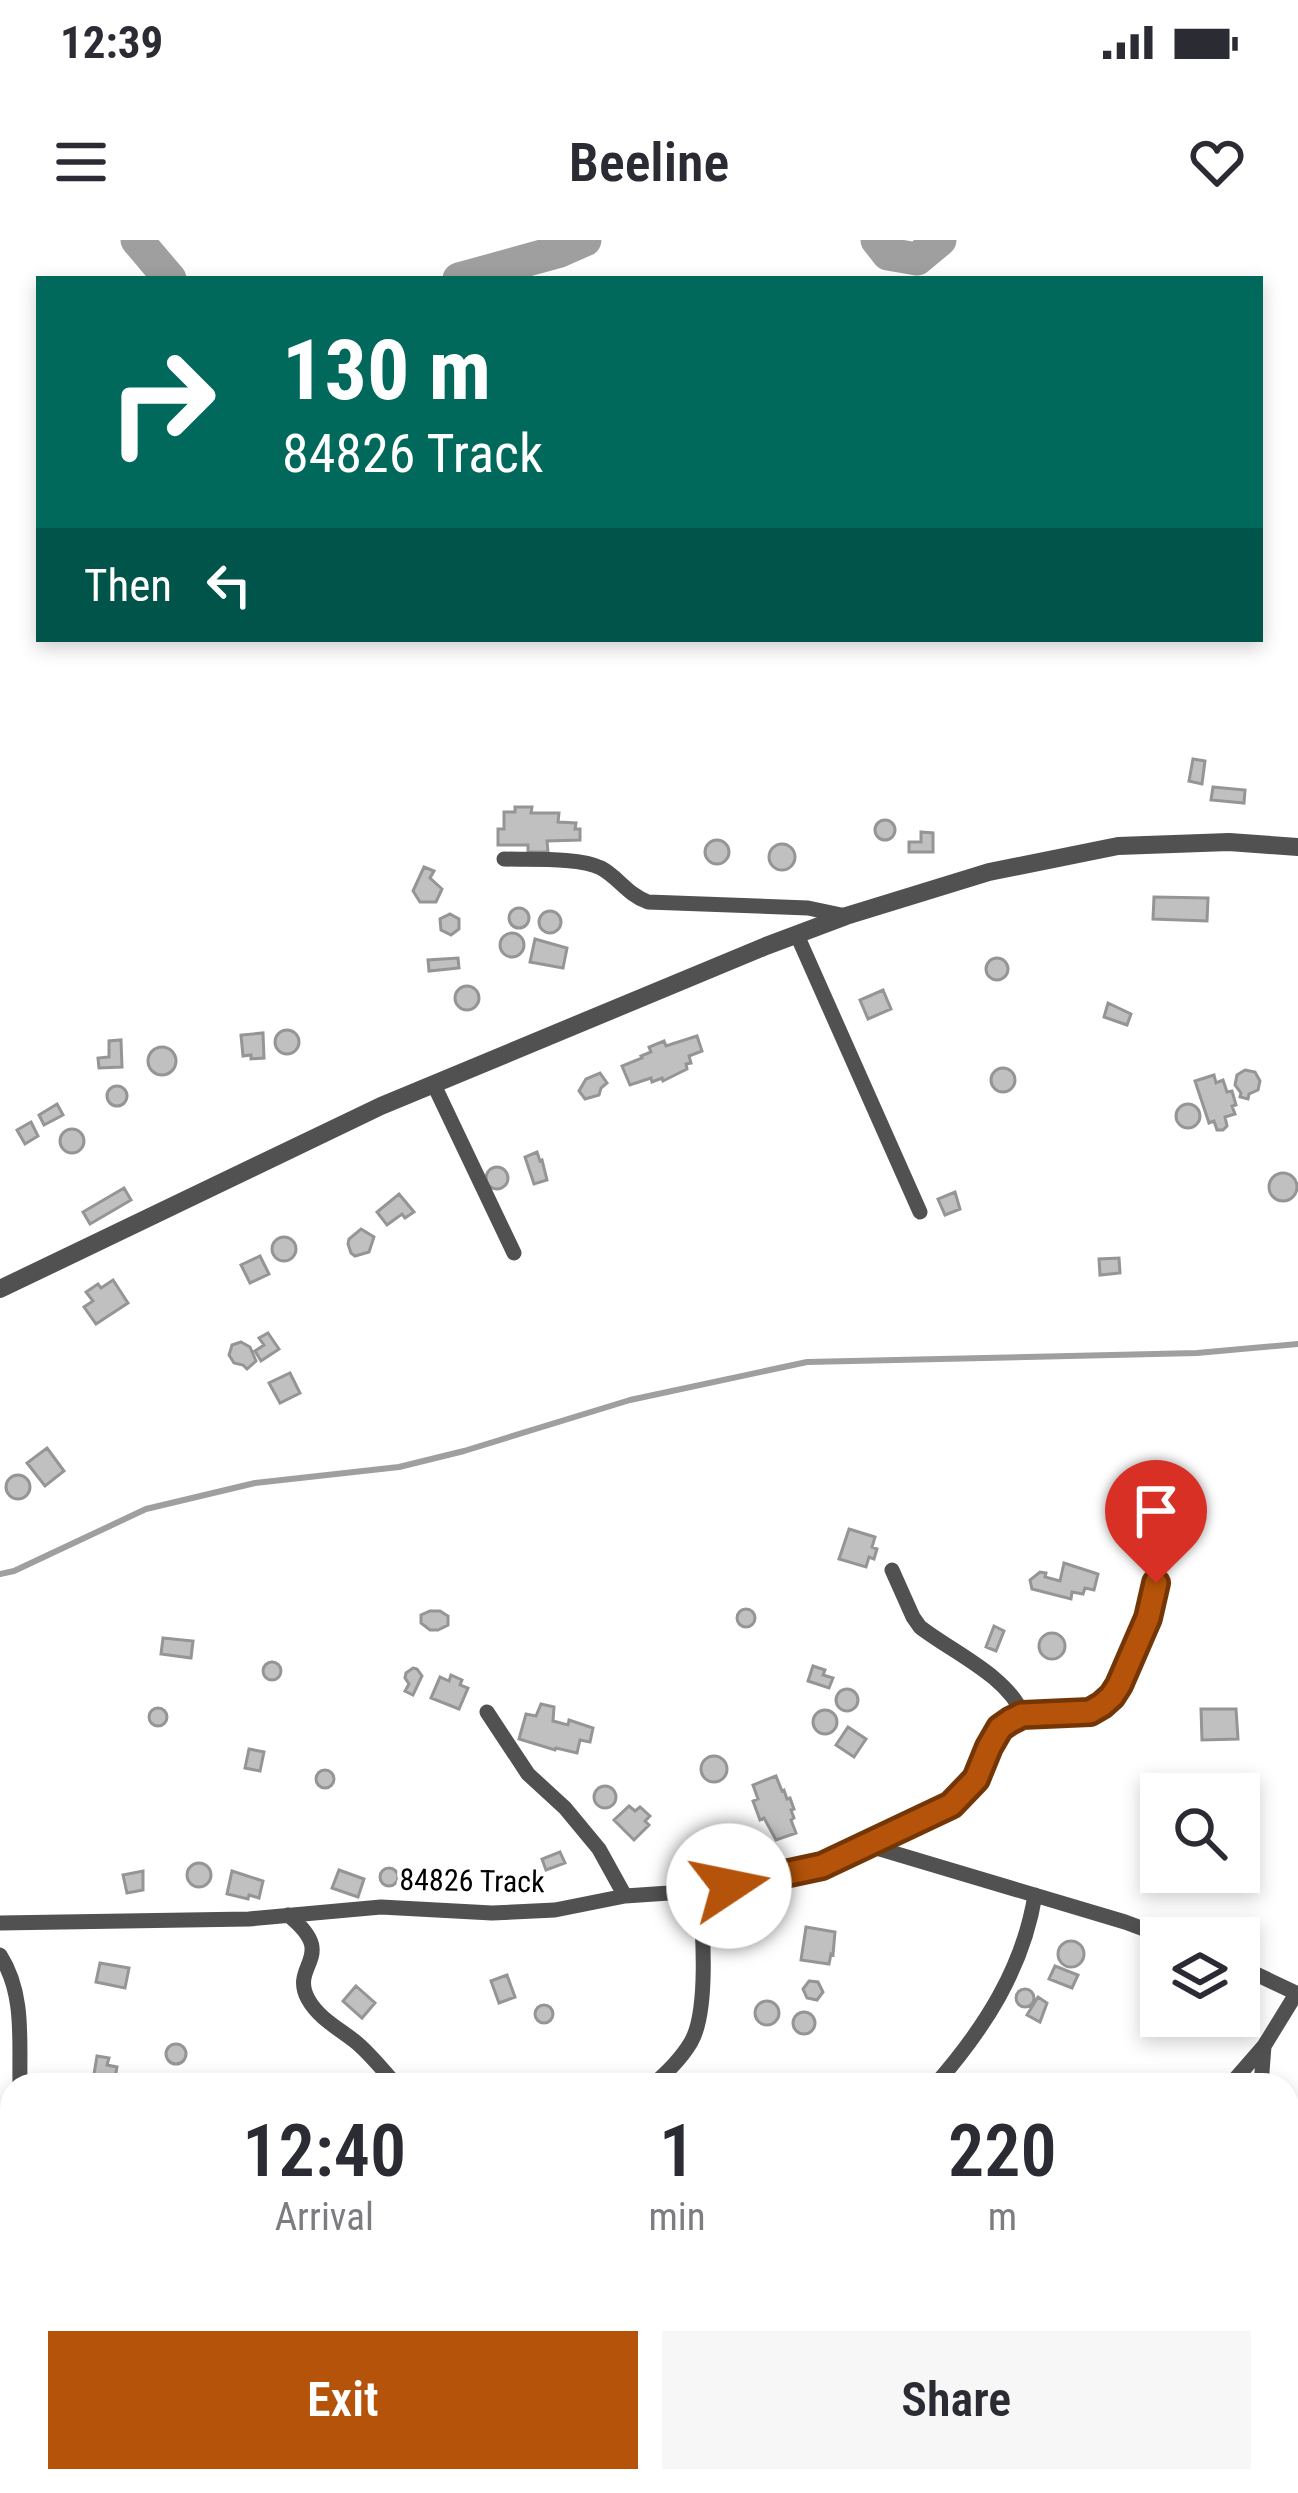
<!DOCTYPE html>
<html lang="en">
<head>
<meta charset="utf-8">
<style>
  body { margin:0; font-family:"Roboto Condensed",sans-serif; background:#f7f7f7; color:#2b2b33; height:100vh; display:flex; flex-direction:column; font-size:45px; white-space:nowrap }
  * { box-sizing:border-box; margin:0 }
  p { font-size:39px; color:#7c7c81 }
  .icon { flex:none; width:66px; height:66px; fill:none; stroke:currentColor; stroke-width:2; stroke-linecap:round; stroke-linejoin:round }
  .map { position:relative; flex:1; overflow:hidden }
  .details { position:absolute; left:0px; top:1833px; width:1299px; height:420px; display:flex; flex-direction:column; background:#fff; border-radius:36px 36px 0 0; box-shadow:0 6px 18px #0003 }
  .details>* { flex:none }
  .top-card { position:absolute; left:36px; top:36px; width:1227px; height:366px; border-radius:0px; box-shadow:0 6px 18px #0003; background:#00695c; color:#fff; overflow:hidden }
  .buttons { position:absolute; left:1140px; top:1533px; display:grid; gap:24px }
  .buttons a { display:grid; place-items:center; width:120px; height:120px; border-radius:0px; background:#fff; box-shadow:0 6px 18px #0003; font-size:60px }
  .pin { position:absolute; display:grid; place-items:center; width:102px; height:102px; color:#fff; margin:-123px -51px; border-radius:50% 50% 50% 0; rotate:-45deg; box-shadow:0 0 12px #0007 }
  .pin .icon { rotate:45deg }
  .me { position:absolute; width:132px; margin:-66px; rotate:79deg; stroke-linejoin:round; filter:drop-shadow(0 0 9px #0008) }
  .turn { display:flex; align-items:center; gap:42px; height:252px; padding:0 48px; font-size:54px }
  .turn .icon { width:156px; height:156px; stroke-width:2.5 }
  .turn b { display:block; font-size:84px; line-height:102px }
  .then { display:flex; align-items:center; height:114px; padding:0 48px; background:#0003; gap:24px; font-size:45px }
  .eta { display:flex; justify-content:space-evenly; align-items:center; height:204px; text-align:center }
  .eta b { font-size:72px; font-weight:600; line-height:84px }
  .primary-button { display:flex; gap:24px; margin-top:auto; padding:24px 48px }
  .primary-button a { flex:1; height:138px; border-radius:0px; background:#b45309; color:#fff; font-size:48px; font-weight:600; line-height:138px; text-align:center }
  .primary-button a+a { background:#f7f7f7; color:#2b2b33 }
  .status { display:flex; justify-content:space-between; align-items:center; height:84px; padding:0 60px; background:#fff; direction:ltr }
  .status svg { height:33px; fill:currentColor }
  header { display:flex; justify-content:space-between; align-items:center; height:156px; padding:0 48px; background:#fff; font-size:54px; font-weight:600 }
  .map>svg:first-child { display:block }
</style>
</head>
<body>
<div class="status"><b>12:39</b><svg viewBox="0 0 49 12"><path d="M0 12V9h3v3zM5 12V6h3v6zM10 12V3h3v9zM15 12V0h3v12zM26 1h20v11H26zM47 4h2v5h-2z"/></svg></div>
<header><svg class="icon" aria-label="menu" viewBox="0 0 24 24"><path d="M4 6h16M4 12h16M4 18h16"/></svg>Beeline<svg class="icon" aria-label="heart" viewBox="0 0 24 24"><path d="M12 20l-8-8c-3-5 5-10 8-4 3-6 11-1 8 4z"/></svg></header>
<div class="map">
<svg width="1298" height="2253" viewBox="0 0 1298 2253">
  <rect width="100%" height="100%" fill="#fff"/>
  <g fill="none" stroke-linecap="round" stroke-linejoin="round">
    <path stroke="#9f9f9f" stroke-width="6" d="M0 1334 14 1331 146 1269 255 1243 399 1227 464 1211 630 1160 807 1122 1197 1113 1298 1104"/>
    <path stroke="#9f9f9f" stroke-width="33" d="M137 0 170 39
      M877 0 888 14 917 19 940 0
      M459 39 560 11 585 0"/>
  </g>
  <path fill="#c0c0c0" stroke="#959595" stroke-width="3" d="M1193 519 1205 521 1202 544 1189 541Z
    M1213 547 1245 550 1244 563 1211 560Z
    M515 567H532L531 573H559L558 582 576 583 575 589H580V600L547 601 548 612H528V605H498V589H504V572H515Z
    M875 590a10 10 0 1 1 20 0a10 10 0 1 1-20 0Z
    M921 592 933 593V612H909V602H921Z
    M705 612a12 12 0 1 1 24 0a12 12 0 1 1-24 0Z
    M769 617a13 13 0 1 1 26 0a13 13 0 1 1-26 0Z
    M424 627 434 631 430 638 442 649 436 662H420L413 651Z
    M1154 657 1208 658 1207 681 1153 679Z
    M509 678a10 10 0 1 1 20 0a10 10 0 1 1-20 0Z
    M539 682a11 11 0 1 1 22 0a11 11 0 1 1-22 0Z
    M450 674 459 679V689L451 695 441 690 440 679Z
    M500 705a12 12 0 1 1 24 0a12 12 0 1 1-24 0Z
    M535 699 567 708 563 728 530 722Z
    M986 729a11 11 0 1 1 22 0a11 11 0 1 1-22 0Z
    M458 718 459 728 429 731 428 720Z
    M455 758a12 12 0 1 1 24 0a12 12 0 1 1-24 0Z
    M883 750 891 769 868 779 860 760Z
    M1108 763 1131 774 1127 785 1104 777Z
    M275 802a12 12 0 1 1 24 0a12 12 0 1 1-24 0Z
    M263 793 264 818 251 819V815L243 816 241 795Z
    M697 796 702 811 689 816 691 823 686 824 687 829 663 841 662 838 652 842 651 838 630 845 622 826 642 818 641 816 651 812 649 807 664 801 666 806Z
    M121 800 122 827 99 828 98 818 109 817V801Z
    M148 821a14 14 0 1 1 28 0a14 14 0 1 1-28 0Z
    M991 840a12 12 0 1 1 24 0a12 12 0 1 1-24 0Z
    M1245 830 1255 832 1260 841 1258 850 1249 854 1248 859 1240 857 1241 853 1235 845 1237 835Z
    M600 833 607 843 601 848 599 855 585 859 579 851 586 839Z
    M1214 835 1216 843 1223 840 1227 852 1232 851 1236 865 1232 866 1235 874 1225 877 1227 886 1223 890H1217L1214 881 1209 883 1195 841Z
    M107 856a10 10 0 1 1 20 0a10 10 0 1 1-20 0Z
    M1176 876a12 12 0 1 1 24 0a12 12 0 1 1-24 0Z
    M57 864 63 875 44 885 39 875Z
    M31 882 38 896 25 904 17 890Z
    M60 901a12 12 0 1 1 24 0a12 12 0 1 1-24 0Z
    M537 912 540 921 542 920 547 940 534 944 525 917Z
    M486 938a11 11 0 1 1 22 0a11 11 0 1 1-22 0Z
    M1269 947a14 14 0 1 1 28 0a14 14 0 1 1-28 0Z
    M124 948 131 960 90 984 83 972Z
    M955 952 960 969 945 975 938 959Z
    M399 954 414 972 405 978 402 974 387 985 377 972Z
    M361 989 374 997 369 1012 355 1016 351 1013 348 1004 349 999Z
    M272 1009a12 12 0 1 1 24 0a12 12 0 1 1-24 0Z
    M260 1016 269 1034 250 1043 241 1025Z
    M1119 1018 1120 1033 1100 1035 1099 1019Z
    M113 1040 128 1063 96 1084 84 1067 93 1061 86 1052 98 1044 101 1048Z
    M268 1093 279 1109 261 1121 255 1111 264 1105 259 1098Z
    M241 1102 250 1107 256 1121 247 1129 243 1125 234 1123 229 1115 232 1105Z
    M290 1133 300 1153 280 1163 269 1143Z
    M47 1208 64 1231 45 1246 27 1223Z
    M6 1247a12 12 0 1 1 24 0a12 12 0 1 1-24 0Z
    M849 1289 875 1297 872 1307 877 1309 874 1319 869 1317 866 1327 839 1319Z
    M1064 1323 1098 1334 1094 1350 1085 1348 1083 1354 1072 1352 1071 1359 1032 1349 1030 1340 1040 1332 1046 1333 1045 1337 1060 1341Z
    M737 1378a9 9 0 1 1 18 0a9 9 0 1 1-18 0Z
    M430 1371H440L448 1376V1385L438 1390H430L421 1383V1375Z
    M994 1386 1004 1391 996 1411 986 1407Z
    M1039 1406a13 13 0 1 1 26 0a13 13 0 1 1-26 0Z
    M163 1398 193 1401 191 1418 161 1414Z
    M263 1431a9 9 0 1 1 18 0a9 9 0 1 1-18 0Z
    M813 1426 825 1430 823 1435 833 1438 829 1448 808 1441Z
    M413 1428 417 1429 422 1436 413 1455 405 1451 409 1444 405 1438 406 1433Z
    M451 1435 462 1440 460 1445 468 1448 459 1469 431 1458 440 1437 449 1441Z
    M836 1460a11 11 0 1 1 22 0a11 11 0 1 1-22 0Z
    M541 1464 554 1467 553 1481 568 1485 569 1480 593 1488 590 1502 580 1500 577 1513 556 1508 555 1510 519 1499 526 1474 536 1476Z
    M149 1477a9 9 0 1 1 18 0a9 9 0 1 1-18 0Z
    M1201 1469H1236L1238 1499 1202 1500Z
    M813 1482a12 12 0 1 1 24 0a12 12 0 1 1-24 0Z
    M848 1487 866 1499 854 1517 836 1505Z
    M249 1509 264 1512 260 1531 245 1528Z
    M701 1529a13 13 0 1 1 26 0a13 13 0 1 1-26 0Z
    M316 1539a9 9 0 1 1 18 0a9 9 0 1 1-18 0Z
    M776 1536 782 1551 784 1550 787 1559 790 1558 794 1569 791 1570 794 1578 791 1580 796 1593 776 1600 764 1578 760 1580 753 1561 758 1559 753 1545Z
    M594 1557a11 11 0 1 1 22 0a11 11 0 1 1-22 0Z
    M629 1566 635 1571 640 1567 650 1576 645 1581 649 1585 634 1600 614 1580Z
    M560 1612 565 1623 546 1630 542 1619Z
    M187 1635a12 12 0 1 1 24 0a12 12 0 1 1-24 0Z
    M380 1637a9 9 0 1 1 18 0a9 9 0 1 1-18 0Z
    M339 1630 364 1639 358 1657 332 1648Z
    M143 1631V1650L127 1653 123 1635Z
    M232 1631 263 1641 259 1658 249 1655 248 1659 227 1654Z
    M806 1687 835 1692 833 1715 831 1714 829 1724 801 1720Z
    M1058 1714a13 13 0 1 1 26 0a13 13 0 1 1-26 0Z
    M100 1723 129 1728 125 1748 96 1742Z
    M1055 1726 1078 1735 1072 1748 1049 1739Z
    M507 1735 515 1757 499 1763 491 1741Z
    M809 1741 818 1742 823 1752 817 1760 807 1758 803 1749Z
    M356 1746 375 1763 362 1778 343 1761Z
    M1016 1758a9 9 0 1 1 18 0a9 9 0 1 1-18 0Z
    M1038 1757 1047 1763 1040 1782 1027 1775Z
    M755 1773a12 12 0 1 1 24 0a12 12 0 1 1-24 0Z
    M535 1774a9 9 0 1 1 18 0a9 9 0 1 1-18 0Z
    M793 1783a11 11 0 1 1 22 0a11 11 0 1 1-22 0Z
    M166 1814a10 10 0 1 1 20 0a10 10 0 1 1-20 0Z
    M97 1816 109 1818 107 1825 117 1827 115 1838 94 1834Z"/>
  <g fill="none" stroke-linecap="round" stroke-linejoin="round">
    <path stroke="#515151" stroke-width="15" d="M504 619C530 620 579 617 601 628 618 637 628 655 648 662L808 668 846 676
      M797 695 920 972
      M434 845 514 1013
      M892 1330 913 1377 920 1387C952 1412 1008 1436 1023 1475
      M487 1472 528 1534 565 1568 599 1609 625 1656
      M870 1606 1125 1682 1168 1698
      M288 1675C340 1717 289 1724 308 1759 319 1779 340 1789 357 1803 371 1815 384 1831 396 1845
      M0 1683 249 1679 381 1667 492 1673 555 1670 625 1656 699 1651 759 1642 822 1626 870 1606 951 1565 975 1539 989 1507 1001 1488 1009 1481 1023 1475 1090 1472 1112 1456 1148 1378 1156 1343
      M0 1715C25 1754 19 1800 20 1845
      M1239 1726 1298 1754
      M653 1845C667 1832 681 1819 691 1802 709 1771 703 1688 699 1651
      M935 1845C984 1789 1023 1729 1035 1655
      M1230 1845 1264 1806 1296 1754
      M1261 1845 1264 1806
      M0 1887 12 1881
      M1287 2036 1295 2067"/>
    <path stroke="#515151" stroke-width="18" d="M0 1049 381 866 766 706 846 676 989 632 1118 606 1229 602 1298 607"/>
  </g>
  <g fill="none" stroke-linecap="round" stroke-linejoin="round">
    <defs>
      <path id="route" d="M729 1646 822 1626 951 1565 976 1539 989 1507 1000 1488 1010 1481 1022 1475 1090 1472 1102 1465 1112 1456 1119 1445 1148 1378 1156 1343"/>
    </defs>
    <use href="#route" stroke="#753606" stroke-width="30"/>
    <use href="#route" stroke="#b45309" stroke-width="21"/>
  </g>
  <g text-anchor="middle" stroke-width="9" stroke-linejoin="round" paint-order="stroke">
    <g font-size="30" fill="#000" stroke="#fff">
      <text transform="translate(472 1641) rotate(1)" y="10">84826 Track</text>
    </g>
  </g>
</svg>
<div class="buttons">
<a><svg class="icon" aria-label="search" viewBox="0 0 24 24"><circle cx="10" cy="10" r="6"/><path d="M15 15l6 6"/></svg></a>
<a><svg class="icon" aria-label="layers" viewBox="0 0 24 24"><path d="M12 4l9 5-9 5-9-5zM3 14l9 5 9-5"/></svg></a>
</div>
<div class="pin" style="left:1156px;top:1343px;background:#d93025"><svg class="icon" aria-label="arrive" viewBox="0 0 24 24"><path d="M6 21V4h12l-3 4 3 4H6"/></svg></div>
<svg class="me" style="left:729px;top:1646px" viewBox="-20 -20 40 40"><circle r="19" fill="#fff"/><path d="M0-13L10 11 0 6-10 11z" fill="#b45309"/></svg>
<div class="top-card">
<div class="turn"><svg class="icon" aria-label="right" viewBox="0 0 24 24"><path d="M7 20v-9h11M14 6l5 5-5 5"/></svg><div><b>130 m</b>84826 Track</div></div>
<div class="then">Then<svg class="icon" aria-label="left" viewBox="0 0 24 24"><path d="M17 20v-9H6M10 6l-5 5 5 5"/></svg></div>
</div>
<section class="details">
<div class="eta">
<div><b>12:40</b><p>Arrival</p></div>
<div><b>1</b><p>min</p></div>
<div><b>220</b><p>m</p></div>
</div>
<div class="primary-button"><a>Exit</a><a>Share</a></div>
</section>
</div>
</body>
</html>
